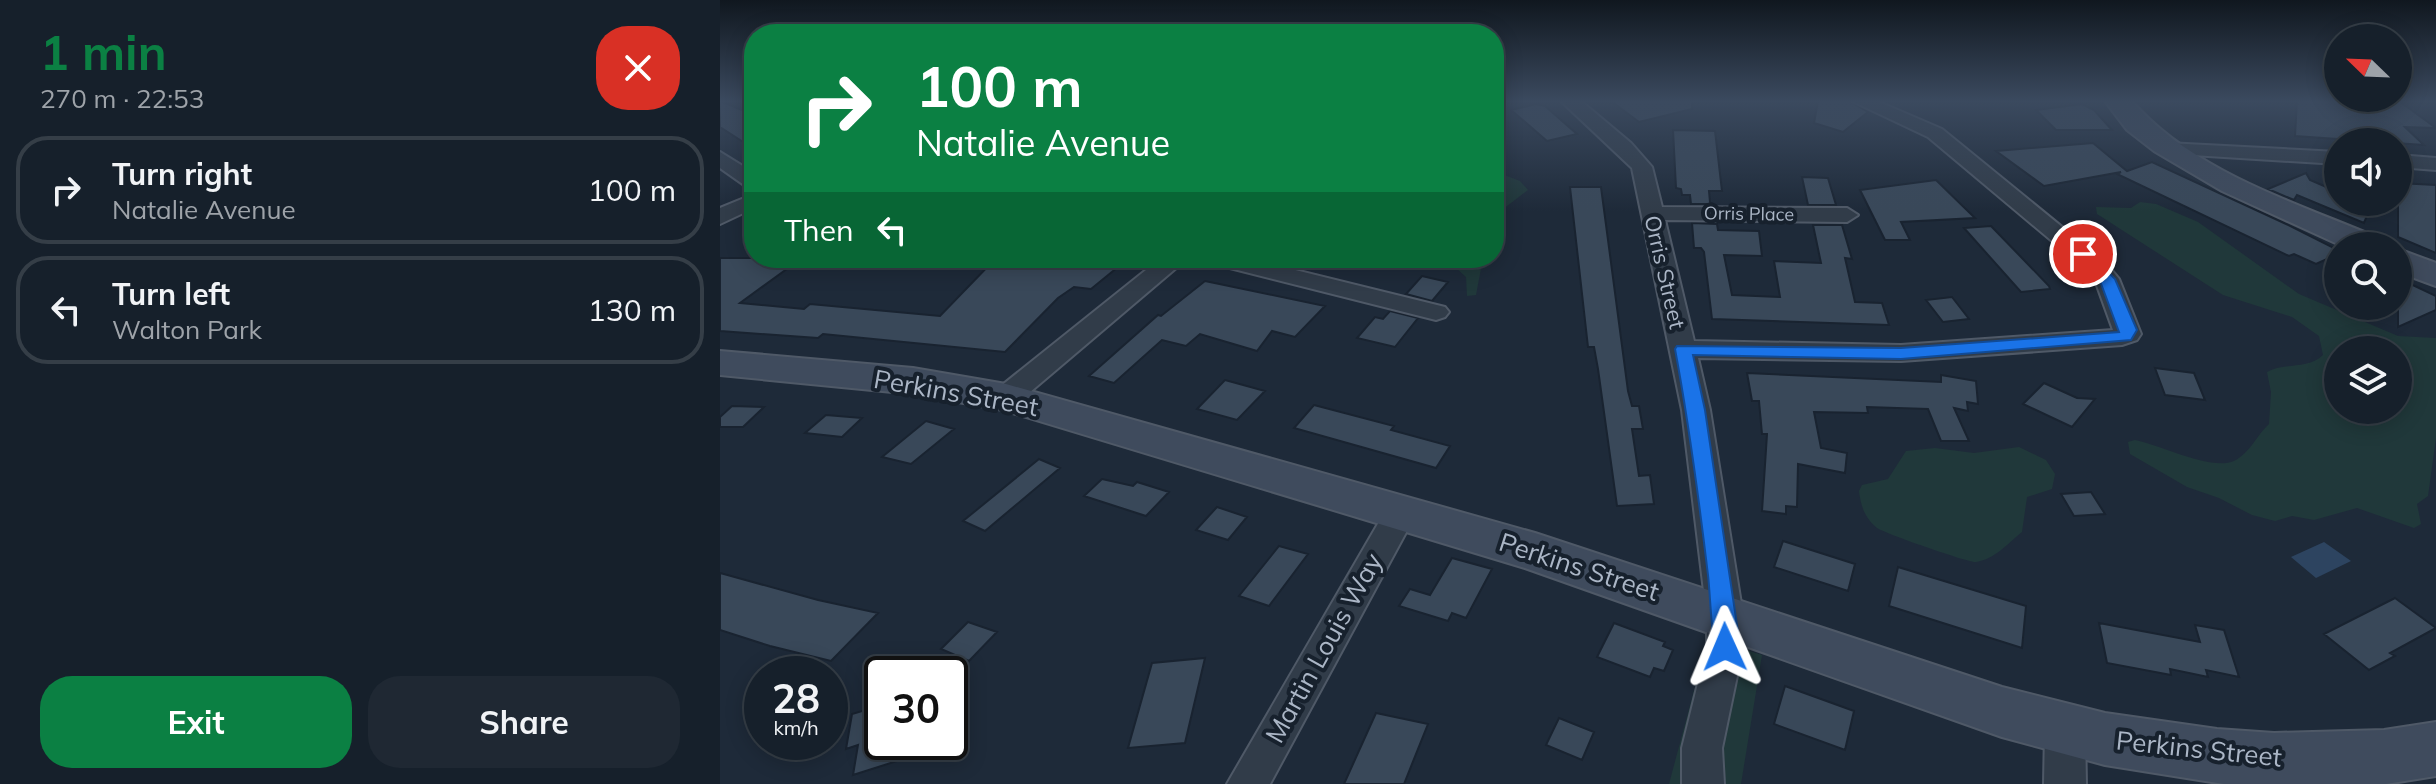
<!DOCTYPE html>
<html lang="en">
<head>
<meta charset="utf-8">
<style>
  body { margin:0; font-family:Mulish,sans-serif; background:#1f2833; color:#f1f3f6; height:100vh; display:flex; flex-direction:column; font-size:30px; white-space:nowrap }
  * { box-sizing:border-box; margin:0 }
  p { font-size:26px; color:#9ea3a9 }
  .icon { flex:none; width:44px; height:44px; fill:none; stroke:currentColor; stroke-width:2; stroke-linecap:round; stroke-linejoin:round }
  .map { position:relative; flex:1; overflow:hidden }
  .side { display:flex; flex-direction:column; background:#16202b; width:720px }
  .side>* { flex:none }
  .guide { position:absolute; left:24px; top:24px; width:760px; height:244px; border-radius:32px; box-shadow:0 4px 20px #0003,0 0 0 2px #353e47; background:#0b8043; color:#fff; overflow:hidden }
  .needle { width:52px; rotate:293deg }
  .tools { position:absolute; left:1604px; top:24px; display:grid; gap:16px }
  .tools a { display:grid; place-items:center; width:88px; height:88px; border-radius:50%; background:#16202b; box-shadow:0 4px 20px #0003,0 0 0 2px #353e47; font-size:40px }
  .speed { position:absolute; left:24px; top:656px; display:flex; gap:16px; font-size:40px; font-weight:700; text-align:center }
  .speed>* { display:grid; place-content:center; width:104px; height:104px; border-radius:50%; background:#16202b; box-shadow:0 4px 20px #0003,0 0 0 2px #353e47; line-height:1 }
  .speed small { font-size:20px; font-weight:400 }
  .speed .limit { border:4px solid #111; border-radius:12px; background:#fff; color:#111 }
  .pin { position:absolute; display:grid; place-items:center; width:68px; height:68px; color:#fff; margin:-34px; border:4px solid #fff; border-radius:50%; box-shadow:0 2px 8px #0007 }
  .me { position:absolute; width:88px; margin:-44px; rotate:359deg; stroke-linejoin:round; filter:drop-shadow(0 0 6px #0008) }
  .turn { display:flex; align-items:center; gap:28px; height:168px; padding:0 40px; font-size:36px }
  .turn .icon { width:104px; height:104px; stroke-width:2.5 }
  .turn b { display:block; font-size:56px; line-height:68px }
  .then { display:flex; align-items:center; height:76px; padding:0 40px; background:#0003; gap:16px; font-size:30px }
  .round { display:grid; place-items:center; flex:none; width:84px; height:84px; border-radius:32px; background:#1f2833 }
  .headline { display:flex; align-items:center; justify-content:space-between; height:136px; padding:0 40px }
  h1 { font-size:48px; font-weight:700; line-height:60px; color:#0b8043 }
  .cta { display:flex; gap:16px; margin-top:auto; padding:16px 40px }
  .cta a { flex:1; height:92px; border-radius:32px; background:#0b8043; color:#fff; font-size:32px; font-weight:700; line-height:92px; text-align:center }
  .cta a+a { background:#1f2833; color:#f1f3f6 }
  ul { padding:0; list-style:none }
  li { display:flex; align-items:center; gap:24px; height:108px; margin:0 16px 12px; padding:0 24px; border:4px solid #353e47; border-radius:32px }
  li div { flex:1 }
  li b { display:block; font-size:30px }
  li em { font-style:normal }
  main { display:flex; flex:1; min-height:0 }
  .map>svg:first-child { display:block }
</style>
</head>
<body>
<main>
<section class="side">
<div class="headline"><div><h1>1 min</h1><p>270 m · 22:53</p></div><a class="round" style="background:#d93025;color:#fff"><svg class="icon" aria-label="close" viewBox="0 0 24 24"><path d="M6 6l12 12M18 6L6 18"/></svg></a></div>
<ul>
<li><svg class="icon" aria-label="right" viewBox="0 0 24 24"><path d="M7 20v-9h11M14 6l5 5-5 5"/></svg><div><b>Turn right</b><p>Natalie Avenue</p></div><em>100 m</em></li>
<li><svg class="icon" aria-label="left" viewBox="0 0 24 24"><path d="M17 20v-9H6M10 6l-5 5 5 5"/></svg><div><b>Turn left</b><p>Walton Park</p></div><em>130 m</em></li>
</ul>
<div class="cta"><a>Exit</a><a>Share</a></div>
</section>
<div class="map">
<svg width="1716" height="784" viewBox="0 0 1716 784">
  <rect width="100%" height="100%" fill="#1e2a39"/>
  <path fill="#20383a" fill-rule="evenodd" d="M774 171 800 181 808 190 774 216Z
    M1420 202 1436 204 1478 222 1579 294 1678 336 1716 338V438L1708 496 1697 504 1701 524 1694 528 1637 508 1594 520 1572 516 1555 521 1532 515 1499 498 1467 487 1410 454 1408 442 1415 440C1441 445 1491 471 1514 461 1530 453 1537 435 1549 424L1551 392 1547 372C1564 362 1588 370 1603 355L1599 336 1572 317 1503 295 1377 214 1376 207 1411 208ZM1678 350V410H1618V350Z
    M725 258H763L756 295 747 296 746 277Z
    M1299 447 1326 460 1335 474 1332 489 1307 497 1302 532C1287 544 1275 559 1256 562 1249 563 1164 533 1157 528 1144 517 1141 506 1139 491L1142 485 1168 479 1186 451 1215 448 1254 453Z
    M988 638 1042 655 1021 784H949Z"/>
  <path fill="#2d4460" d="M1604 542 1631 561 1596 578 1571 557Z"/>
  <path fill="#394859" stroke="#192330" stroke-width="2" d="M0 101 34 115V149L0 127Z
    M891 101H972V109L919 122Z
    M1098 101H1129L1148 112 1123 132 1094 123Z
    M1577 101H1679L1716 128 1685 127 1704 145 1575 136Z
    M816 104 825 106 857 134 827 141 791 110Z
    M1362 104 1374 110 1392 130H1336L1316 110Z
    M953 130 995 131 1002 191H989L990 202 993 204H971L970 195H962L961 189 956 188Z
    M1373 143 1407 171 1432 162 1564 223 1618 250V254L1596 264 1574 254 1569 256 1397 174 1401 172 1324 186 1276 151Z
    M1586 173 1590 180 1618 192V202H1641L1651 206 1644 223 1577 195 1574 200 1548 189Z
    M1082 177 1108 178 1116 205H1088Z
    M1216 180 1255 218 1181 222 1190 240H1165L1140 190Z
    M1678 183 1716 185V253L1678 237Z
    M850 187H881L908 391 912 406H919L923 429H912L919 476 930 475 934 504 897 506 878 369 874 347H868Z
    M972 223 997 224 998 230 1039 231 1042 256 1004 255 1012 295 1060 297 1054 261 1101 263 1093 225H1122L1132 259 1125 258 1135 302 1162 303 1169 325 992 319 984 252 981 248H974Z
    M1271 226 1329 286 1330 289 1301 292 1244 228Z
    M0 258H82L20 303 84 309 90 304 220 316 276 258H363L398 267 371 289 354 287 338 298 285 352 103 334 98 338 0 331Z
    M702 276 728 282 712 301 686 294Z
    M1678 278 1716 296V310L1678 327Z
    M485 281 605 306 575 337 552 331 537 351 480 334 466 346 442 340 394 383 369 376 438 315 441 316Z
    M1232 297 1249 319 1223 322 1206 300Z
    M670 311 698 318 675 347 637 338 655 317 663 319Z
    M1435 368 1474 373 1485 400 1445 395Z
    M1027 373 1221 382V375L1256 381 1258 404 1247 402 1248 411 1234 408 1249 441H1221L1208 409 1147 407 1148 413 1094 412 1101 448 1127 453 1125 473 1078 464 1077 507 1066 506V514L1042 511 1047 434H1042L1039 401H1032Z
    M505 380 545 391 517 420 477 409Z
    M1324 383 1357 398 1375 399 1352 427 1303 404Z
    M594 405 674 426 671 430 730 446 716 468 574 428Z
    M12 406 44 407 23 427H0V417Z
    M106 415 142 418 122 437 85 433Z
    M206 421 234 429 191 464 162 457Z
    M319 459 340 468 265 531 243 521Z
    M382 479 413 486 417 482 449 492 426 516 364 496Z
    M1371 492 1385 514 1354 516 1341 494Z
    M497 507 527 517 508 540 476 530Z
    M1063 541 1135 564 1128 591 1054 567Z
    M559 546 588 554 549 606 519 596Z
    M732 558 772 569 746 618 732 613 728 621 679 606 690 589 710 595Z
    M1178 567 1306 606 1302 648 1169 606Z
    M0 573 98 600 158 613 111 661 50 646 0 630Z
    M1675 598 1716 628 1670 653 1675 656 1649 670 1604 634Z
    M248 622 277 632 249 661 221 649Z
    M894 623 945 642 943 646 953 650 944 671 934 668 930 677 877 657Z
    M1379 623 1480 642 1475 625 1504 630 1519 677 1486 670 1488 677 1450 669 1451 675 1387 663Z
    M485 658 465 743 408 748 432 663Z
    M1065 686 1134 711 1125 750 1054 724Z
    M162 705V742H179L177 761 133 775 138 745 126 749 132 714Z
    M656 713 708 724 684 784H624Z
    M839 718 874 732 862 760 826 745Z"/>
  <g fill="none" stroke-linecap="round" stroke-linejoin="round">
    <defs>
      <path id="street" d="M841 101H861L911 143 932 167 942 207 1127 208 1138 215 1127 222 945 220 974 341 1181 345 1393 330 1375 280 1369 272 1208 137 1132 101H1157L1222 129 1385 262 1399 279 1421 334 1417 340 1402 345 1181 361 978 358 990 410 1023 616V647L1002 748 1004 784H962V748L987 647V616L962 410 912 168Z
        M1447 143 1618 152V164L1440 153 1437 149 1440 145Z
        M0 152 34 173V189L27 187 0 168Z
        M1678 155 1716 158V170L1678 167Z
        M34 194V208L0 224V208Z
        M441 258H468L296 404 286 406 276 404 272 397 276 390Z
        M486 258H527L725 307 729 312 725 317 716 320 490 263Z
        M681 500 692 503 697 512 550 784H507L670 503Z
        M1345 713 1359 718 1365 731 1366 784H1324L1325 731 1331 718Z"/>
      <path id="secondary" d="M1385 101H1412C1473 172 1577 203 1661 239L1665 246H1622L1502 191 1434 151 1407 130Z
        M1678 249 1716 263V286L1678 272Z
        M0 351 193 368 286 384 815 533 1282 687 1385 713 1497 729 1554 733 1664 730 1716 722V776L1666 784H1504L1385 765 1282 737 805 568 283 410 193 394 0 375Z"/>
    </defs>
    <use href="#street" stroke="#4f5967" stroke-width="4"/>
    <use href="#secondary" stroke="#4f5967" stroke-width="4"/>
    <use href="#street" fill="#313c49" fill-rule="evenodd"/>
    <use href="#secondary" fill="#3f4b5d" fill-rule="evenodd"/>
  </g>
  <linearGradient id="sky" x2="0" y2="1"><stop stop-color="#10171f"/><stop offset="0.48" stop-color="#3b4a5f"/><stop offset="1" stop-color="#3b4a5f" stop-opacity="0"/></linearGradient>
  <rect width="1716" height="211" fill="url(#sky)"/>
  <path fill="#1a73e8" stroke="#114b97" stroke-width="2" d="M1363 250 1368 251 1395 279 1417 330 1411 340 1181 359 973 355 985 410 1018 632 1013 654 1005 657 996 654C992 645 990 591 988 575 979 500 969 424 955 349L957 346 1181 348 1399 332 1380 281 1355 254Z"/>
  <g text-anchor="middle" stroke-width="8" stroke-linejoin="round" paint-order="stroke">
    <g font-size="18" fill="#abb6c6" stroke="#17212d">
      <text transform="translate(1029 214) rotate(1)" y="6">Orris Place</text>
    </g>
    <g font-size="22" fill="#abb6c6" stroke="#17212d">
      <text transform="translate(945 272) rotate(77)" y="8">Orris Street</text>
    </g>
    <g font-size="26" fill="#abb6c6" stroke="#17212d">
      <text transform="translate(236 393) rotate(10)" y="9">Perkins Street</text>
      <text transform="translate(859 567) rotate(18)" y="9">Perkins Street</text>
      <text transform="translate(604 648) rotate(-61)" y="9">Martin Louis Way</text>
      <text transform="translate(1479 749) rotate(6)" y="9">Perkins Street</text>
    </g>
  </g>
</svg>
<div class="tools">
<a><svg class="needle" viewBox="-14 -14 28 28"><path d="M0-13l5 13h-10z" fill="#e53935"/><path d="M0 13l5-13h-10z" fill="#9ea3a9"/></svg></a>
<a><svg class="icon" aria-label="sound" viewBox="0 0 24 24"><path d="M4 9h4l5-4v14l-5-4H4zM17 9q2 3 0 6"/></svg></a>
<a><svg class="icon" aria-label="search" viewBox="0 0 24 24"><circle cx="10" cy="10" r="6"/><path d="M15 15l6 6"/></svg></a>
<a><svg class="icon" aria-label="layers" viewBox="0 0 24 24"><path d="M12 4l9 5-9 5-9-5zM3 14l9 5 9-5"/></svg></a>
</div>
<div class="speed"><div>28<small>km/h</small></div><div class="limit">30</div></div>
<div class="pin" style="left:1363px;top:254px;background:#d93025"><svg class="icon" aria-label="arrive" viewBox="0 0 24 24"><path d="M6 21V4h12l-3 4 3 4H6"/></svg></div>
<svg class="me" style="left:1005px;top:647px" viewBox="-20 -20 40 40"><path d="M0-17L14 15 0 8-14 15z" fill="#1a73e8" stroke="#fff" stroke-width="4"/></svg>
<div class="guide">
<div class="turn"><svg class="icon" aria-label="right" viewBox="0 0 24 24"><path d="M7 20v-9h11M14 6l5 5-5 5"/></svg><div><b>100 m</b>Natalie Avenue</div></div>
<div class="then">Then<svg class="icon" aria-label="left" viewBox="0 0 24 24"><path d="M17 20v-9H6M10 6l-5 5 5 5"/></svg></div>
</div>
</div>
</main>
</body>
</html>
